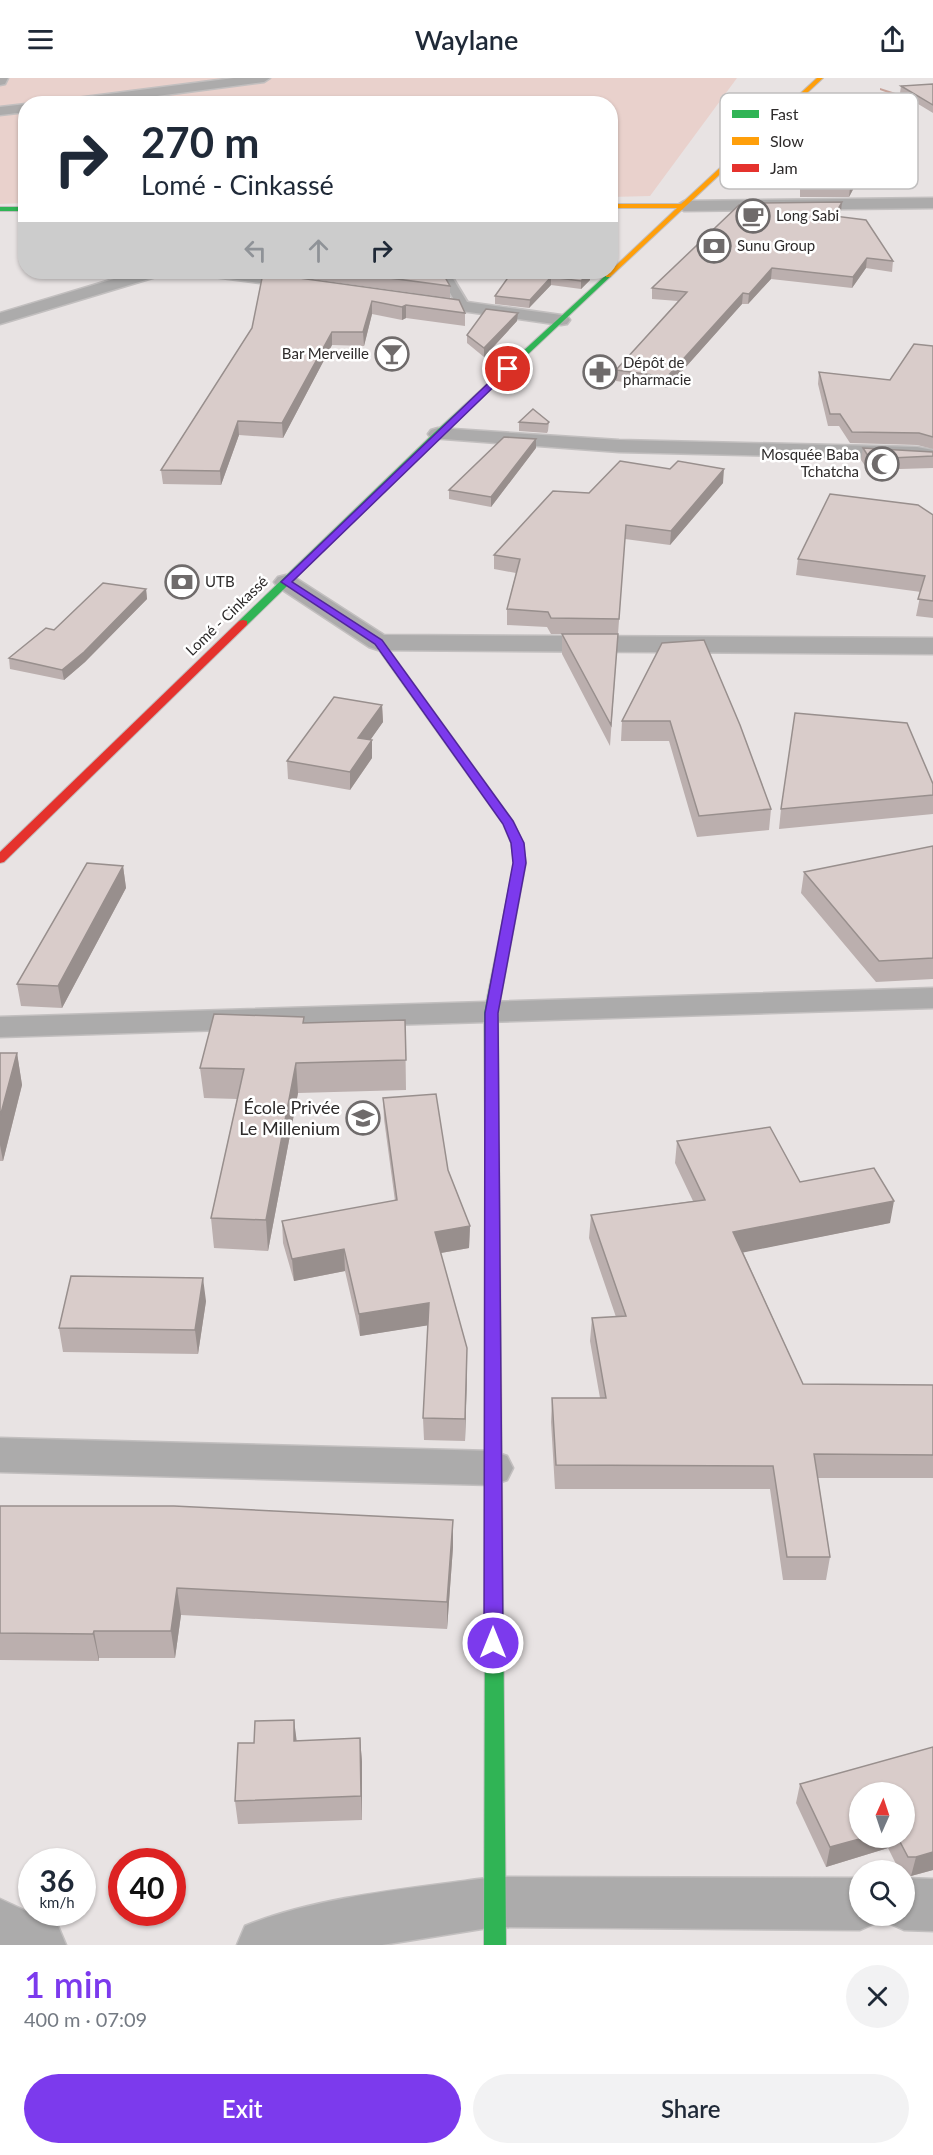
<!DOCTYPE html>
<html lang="en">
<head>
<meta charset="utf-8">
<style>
  body { margin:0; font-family:Lato,sans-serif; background:#f2f2f3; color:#1f2937; height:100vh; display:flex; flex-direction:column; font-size:22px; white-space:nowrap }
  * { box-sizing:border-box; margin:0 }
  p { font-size:20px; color:#747a83 }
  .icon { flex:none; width:33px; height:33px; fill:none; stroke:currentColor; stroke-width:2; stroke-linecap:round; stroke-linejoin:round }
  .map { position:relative; height:1867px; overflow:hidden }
  .sheet { display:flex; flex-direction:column; background:#fff; flex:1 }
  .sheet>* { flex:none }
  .top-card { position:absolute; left:18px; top:18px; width:600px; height:183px; border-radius:24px; box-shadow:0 2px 4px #0004; background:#fff; color:#1f2937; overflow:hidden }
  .needle { width:39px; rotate:3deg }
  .fabs { position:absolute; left:849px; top:1704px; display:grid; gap:12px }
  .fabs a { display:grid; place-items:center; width:66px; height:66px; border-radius:50%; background:#fff; box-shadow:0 2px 4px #0004; font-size:30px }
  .speed { position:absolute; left:18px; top:1770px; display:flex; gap:12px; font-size:30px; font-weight:700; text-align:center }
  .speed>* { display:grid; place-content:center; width:78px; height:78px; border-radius:50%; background:#fff; box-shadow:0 2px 4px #0004; line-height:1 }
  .speed small { font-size:15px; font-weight:400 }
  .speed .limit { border:9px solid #d22; background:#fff; color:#111 }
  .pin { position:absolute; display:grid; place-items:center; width:51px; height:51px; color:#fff; margin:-26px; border:3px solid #fff; border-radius:50%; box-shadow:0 2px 6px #0007 }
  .me { position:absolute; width:66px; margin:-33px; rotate:0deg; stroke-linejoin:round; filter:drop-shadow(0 0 4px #0008) }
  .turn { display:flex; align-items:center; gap:21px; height:126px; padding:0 24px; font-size:27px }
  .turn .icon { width:78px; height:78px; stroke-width:2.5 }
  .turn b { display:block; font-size:42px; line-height:51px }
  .lanes { display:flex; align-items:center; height:57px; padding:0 24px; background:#0003; justify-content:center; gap:30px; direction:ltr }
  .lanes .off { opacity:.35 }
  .round { display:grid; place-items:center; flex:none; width:63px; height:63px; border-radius:32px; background:#f2f2f3 }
  .head { display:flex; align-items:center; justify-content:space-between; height:102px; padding:0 24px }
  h1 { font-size:36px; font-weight:600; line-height:45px; color:#7c3aed }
  .button { display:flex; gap:12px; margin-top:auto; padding:12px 24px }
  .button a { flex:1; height:69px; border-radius:36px; background:#7c3aed; color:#fff; font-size:24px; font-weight:600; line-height:69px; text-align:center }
  .button a+a { background:#f2f2f3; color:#1f2937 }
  header { display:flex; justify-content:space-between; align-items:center; height:78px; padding:0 24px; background:#fff; font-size:27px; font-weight:600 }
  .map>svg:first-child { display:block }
</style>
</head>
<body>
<header><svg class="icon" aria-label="menu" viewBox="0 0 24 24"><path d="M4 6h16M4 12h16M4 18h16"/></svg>Waylane<svg class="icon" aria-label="share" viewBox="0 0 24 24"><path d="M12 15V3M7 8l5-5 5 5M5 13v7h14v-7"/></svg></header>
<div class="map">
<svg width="933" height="1867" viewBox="0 0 933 1867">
  <rect width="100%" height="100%" fill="#e8e3e3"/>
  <path fill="#e9d1cc" d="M0 0H737L650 118 611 119 610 26H26L25 125 0 126Z"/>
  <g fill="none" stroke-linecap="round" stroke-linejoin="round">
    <path fill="#c6a39a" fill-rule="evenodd" d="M880 10 933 27V31L880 12Z"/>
    <defs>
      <path id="lane" d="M438 194H449L470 229 468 232H460Z"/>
      <path id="street" d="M0 0H8L5 6 0 7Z
        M234 0H270L264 4 96 26H55L61 22Z
        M26 26V34L0 37V29Z
        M933 120V130L684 133 676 128 684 123Z
        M137 194H162L159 198 0 246V235Z
        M205 194H249L306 201 312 202 315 206 312 210 306 211 214 199 208 198Z
        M417 217 561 237 567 238 570 242 567 246 561 247 411 226 408 222 411 218Z
        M438 350 619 362 917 369 933 372V384L917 381 619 374 431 360 428 356 431 352Z
        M286 497 294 499 384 557 933 560V576L378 572 369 569 278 509 274 504 278 499Z
        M933 910V930L0 959V939Z
        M0 1360 492 1373 507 1378 513 1390 507 1402 492 1407 0 1394Z
        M494 1799 860 1800V1838H881L878 1844 860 1852 494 1849 382 1867H237L245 1848C318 1818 415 1810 494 1799Z
        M904 1800 933 1801V1853L904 1852 886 1844 883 1838H904Z
        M0 1821 58 1848 66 1867H0Z"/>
      <path id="fast" d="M0 129H26V133H0Z
        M606 197 611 198 441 358 247 547H239V543L435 354Z
        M378 561 382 562 513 743 523 765 526 785 498 935 499 1060 492 1065 485 1060 484 935 514 785 511 765 503 746 373 564Z
        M494 1510 501 1512 503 1518 506 1867H484L485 1518 487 1512Z"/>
      <path id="slow" d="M817 0H823L610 199H606V197L677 130H610V126H681Z
        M492 1055 499 1060 503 1518 501 1524 494 1526 487 1524 485 1518V1060Z"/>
      <path id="jam" d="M243 542 247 543V547L4 784 0 785V774L239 543Z"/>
    </defs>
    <use href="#lane" stroke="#c2bfbf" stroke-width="4"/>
    <use href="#street" stroke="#c2bfbf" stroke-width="3"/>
    <use href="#fast" stroke="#c2bfbf" stroke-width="2"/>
    <use href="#slow" stroke="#c2bfbf" stroke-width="2"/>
    <use href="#jam" stroke="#c2bfbf" stroke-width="2"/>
    <use href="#lane" fill="#acabab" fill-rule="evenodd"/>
    <use href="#street" fill="#acabab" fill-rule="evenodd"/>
    <use href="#fast" fill="#30b455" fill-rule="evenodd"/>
    <use href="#slow" fill="#ff9f0a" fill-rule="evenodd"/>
    <use href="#jam" fill="#e5322d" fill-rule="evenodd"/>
  </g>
  <path fill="#bbafae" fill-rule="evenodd" d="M933 6V35L900 15 901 8Z
    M911 41 910 49 880 87H866L849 119H800V110Z
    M756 125 841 133 838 139 893 183 892 194 866 190 852 210 771 201 748 226H742L667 310 616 303V292L678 223 652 221V210L756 127Z
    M260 194H442L450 208V220Z
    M512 194H590V202L581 211 551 207 529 230 495 226V218Z
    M263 195 465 235V248L406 240 402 242 372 236 364 268 332 267 283 360 239 357 221 407 163 406 161 392 252 250Z
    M517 243 484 279 467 265V257Z
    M933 268V371L917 367 850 365 839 348H828L818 306 819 294 890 302Z
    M519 344H549L548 353 547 355 519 353Z
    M536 370 491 429 449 421V412Z
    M863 370 933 374V390L868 392 861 382Z
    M723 405 670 467 625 461 618 556H551L547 549 507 547V531L516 495 494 491V477L589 415Z
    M933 437V540L916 538 921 514 796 497 798 481Z
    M146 511 147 521 85 584 64 602 10 591 9 580 54 552Z
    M562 556H618L610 668 562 576Z
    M662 565 771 731 769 752 697 759 669 663H621L622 643Z
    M382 627 383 644 370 662H372V680L350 712 288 701 287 683Z
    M933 717V736L779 751 781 731Z
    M933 768V901L876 904 801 815 804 794Z
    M123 788 126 810 62 930 21 928 17 906Z
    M405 942 406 1012 298 1015 268 1173 214 1170 211 1140 237 1021 204 1020 200 990 305 945Z
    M0 975H17L22 1007 3 1083H0Z
    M383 1020 448 1092 470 1148 469 1170 441 1175 467 1292 465 1363 424 1362 423 1340 428 1247 360 1258 345 1193 294 1203 283 1165 282 1143 395 1123 384 1041Z
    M677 1063 800 1104 890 1145 743 1174 803 1306 933 1307V1400H818L830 1479 826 1502H783L770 1411H555L551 1344 552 1320H600L590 1263 592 1240 616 1239 589 1160 591 1137 693 1123 675 1085Z
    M206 1223 198 1276 63 1274 59 1250Z
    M0 1428 453 1442V1469L447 1551 181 1537 175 1580H99V1583L0 1582Z
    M294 1642 296 1663 360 1660 362 1684V1742L238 1746 235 1723 254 1665Z
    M933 1669V1792L911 1798H904V1792H899L888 1770 826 1789 796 1725 800 1706ZM904 1714V1760H860Z"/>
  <path fill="#988f8d" d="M911 41 910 49 880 87 881 78Z
    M867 78 866 87 849 119 850 110Z
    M842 124 841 133 833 148 834 138Z
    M867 180 866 190 852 210 853 199Z
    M772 190 771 201 748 226 749 216Z
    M590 194V202L581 211V203Z
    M551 199V207L529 230 530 222Z
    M743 215 742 226 667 310V299Z
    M372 223V236L364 268 363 254Z
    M406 227V240L402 242V229Z
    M518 235 517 243 484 279V270Z
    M332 254V267L283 360 282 345Z
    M238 343 239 357 221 407 220 393Z
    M536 361V370L491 429V419Z
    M724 391 723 405 670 467 671 453Z
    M146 511 147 521 85 584 64 602 62 592Z
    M382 627 383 644 359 678 358 660Z
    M372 662V680L350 712V694Z
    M123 788 126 810 62 930 58 908Z
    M17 975 22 1007 3 1083 0 1067V1039Z
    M296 985 298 1015 268 1173 266 1142Z
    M894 1123 890 1145 731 1177 733 1154Z
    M470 1148 469 1170 435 1176V1154Z
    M344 1171 345 1193 294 1203 292 1181Z
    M203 1200 206 1223 198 1276 195 1252Z
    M429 1225 430 1247 360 1258 359 1236Z
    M467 1270V1292L465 1363V1341Z
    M453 1442V1469L447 1551V1524Z
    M177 1510 181 1537 175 1580 171 1553Z
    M94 1553 99 1580V1583L93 1556Z
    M294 1642 297 1665 294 1663Z
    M360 1660 362 1684V1742L361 1718Z
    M863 1760H891L888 1770 826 1789 830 1769Z
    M933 1774V1792L911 1798 916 1779Z"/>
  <path fill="#d9ccca" stroke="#988f8d" stroke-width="1.5" d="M933 6V27L901 8Z
    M842 124 834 138 866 142 893 183 867 180 853 199 772 190 749 216 743 215 667 299 616 292 687 214 652 210 739 127H757L756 125Z
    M344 194H442L450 208Z
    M512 194H590L581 203 551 199 530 222 495 218Z
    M263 195 459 222 465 235 406 227 402 229 372 223 363 254H332L282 345 238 343 220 393 161 392 252 250Z
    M486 231 518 235 484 270 467 257Z
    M914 266 933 268V359L919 355 852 354 840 336H830L819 294 890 302Z
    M533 331 549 344 547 346 519 344Z
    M504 359 536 361 491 419 449 412Z
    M863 370 933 374V378L870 381Z
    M620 383 670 391 678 383 724 391 671 453 626 447 619 541 551 540 548 534 507 531 520 481 494 477 553 413 589 415Z
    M830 416 918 427 933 437V523L918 521 925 498 798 481Z
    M103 505 146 511 84 574 62 592 9 580 46 550 54 552Z
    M562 556H618L611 647Z
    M704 562 740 647 771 731 699 738 670 643H622L662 565Z
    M334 619 382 627 358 660 372 662 350 694 287 683Z
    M795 635 907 645 933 706V717L781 731Z
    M933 768V880L879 883 804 794Z
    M87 785 123 788 58 908 17 906Z
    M214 936 304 939 303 945 405 942 406 982 296 985 266 1142 211 1140 244 991 200 990Z
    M0 975H17L0 1039Z
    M436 1016 448 1092 470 1148 435 1154 467 1270 465 1341 423 1340 429 1225 359 1236 344 1171 292 1181 282 1143 397 1122 383 1020Z
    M770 1049 800 1104 874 1090 894 1123 733 1154 803 1306 933 1307V1377L814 1376 830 1479H787L773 1388 556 1387 552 1320H606L592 1240 626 1238 591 1137 705 1122 677 1063Z
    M71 1198 203 1200 195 1252 59 1250Z
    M0 1428H174L453 1442 447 1524 177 1510 171 1553H94L93 1556 0 1555Z
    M294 1642V1663L360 1660 361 1718 235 1723 238 1665H254L255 1643Z
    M933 1669V1774L916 1779H908L898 1760H904V1714H860V1760H863L830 1769 800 1706Z"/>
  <path fill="#7c3aed" stroke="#51269a" stroke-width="1.5" d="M505 289 512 291 292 504 382 562 513 743 524 765 526 785 498 935 503 1565 500 1571 493 1573 487 1571 484 1565 485 935 513 785 511 765 503 746 375 566 281 504Z"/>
  <defs>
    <symbol id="cafe-ring" viewBox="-11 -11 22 22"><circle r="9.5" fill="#fff" stroke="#6f6b6b" stroke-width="1.5"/><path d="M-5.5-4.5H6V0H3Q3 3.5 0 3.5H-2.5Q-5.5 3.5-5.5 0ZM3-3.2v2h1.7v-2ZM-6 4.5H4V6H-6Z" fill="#6f6b6b"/></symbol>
    <symbol id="bank-ring" viewBox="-11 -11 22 22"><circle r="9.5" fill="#fff" stroke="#6f6b6b" stroke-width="1.5"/><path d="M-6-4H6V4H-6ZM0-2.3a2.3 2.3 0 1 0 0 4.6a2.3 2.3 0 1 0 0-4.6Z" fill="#6f6b6b"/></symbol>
    <symbol id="bar-ring" viewBox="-11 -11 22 22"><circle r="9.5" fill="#fff" stroke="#6f6b6b" stroke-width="1.5"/><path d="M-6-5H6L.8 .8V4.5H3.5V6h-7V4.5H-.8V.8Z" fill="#6f6b6b"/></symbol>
    <symbol id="pharmacy-ring" viewBox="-11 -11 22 22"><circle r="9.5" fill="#fff" stroke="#6f6b6b" stroke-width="1.5"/><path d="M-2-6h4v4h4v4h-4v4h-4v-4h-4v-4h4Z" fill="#6f6b6b"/></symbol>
    <symbol id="mosque-ring" viewBox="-11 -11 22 22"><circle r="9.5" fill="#fff" stroke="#6f6b6b" stroke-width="1.5"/><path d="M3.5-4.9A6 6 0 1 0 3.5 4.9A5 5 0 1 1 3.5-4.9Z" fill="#6f6b6b"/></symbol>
    <symbol id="school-ring" viewBox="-11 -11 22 22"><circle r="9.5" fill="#fff" stroke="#6f6b6b" stroke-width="1.5"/><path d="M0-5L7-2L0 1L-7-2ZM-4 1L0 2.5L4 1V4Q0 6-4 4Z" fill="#6f6b6b"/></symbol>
  </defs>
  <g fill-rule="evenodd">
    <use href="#cafe-ring" x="734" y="119" width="38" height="38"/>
    <use href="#bank-ring" x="695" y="149" width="38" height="38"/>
    <use href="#bar-ring" x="373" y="257" width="38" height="38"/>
    <use href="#pharmacy-ring" x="581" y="275" width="38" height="38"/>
    <use href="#mosque-ring" x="863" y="367" width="38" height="38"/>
    <use href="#bank-ring" x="163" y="485" width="38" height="38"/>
    <use href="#school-ring" x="344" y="1021" width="38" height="38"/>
  </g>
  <g text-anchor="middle" stroke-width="5" stroke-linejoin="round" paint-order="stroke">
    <g font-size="15" fill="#2e2b2b" stroke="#fff" text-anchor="start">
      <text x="776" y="143">Long Sabi</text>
      <text x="737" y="173">Sunu Group</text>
      <text x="369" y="281" text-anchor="end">Bar Merveille</text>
      <text x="623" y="290">Dépôt de<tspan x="623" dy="17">pharmacie</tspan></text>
      <text x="859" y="382" text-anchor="end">Mosquée Baba<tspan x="859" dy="17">Tchatcha</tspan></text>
      <text x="205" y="509">UTB</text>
    </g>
    <g font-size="15" fill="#2e2b2b" stroke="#fff">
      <text transform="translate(227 538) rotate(-44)" y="5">Lomé - Cinkassé</text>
    </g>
    <g font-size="18" fill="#2e2b2b" stroke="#fff" text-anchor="end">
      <text x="340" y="1036">École Privée<tspan x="340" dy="21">Le Millenium</tspan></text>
    </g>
  </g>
  <rect x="720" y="15" width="198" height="96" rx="9" fill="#fff" stroke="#c0bfbf" stroke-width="1.5"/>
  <rect x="732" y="32" width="27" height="8" fill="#30b455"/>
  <rect x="732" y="59" width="27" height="8" fill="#ff9f0a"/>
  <rect x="732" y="86" width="27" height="8" fill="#e5322d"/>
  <g font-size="16" fill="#2e2b2b">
    <text x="770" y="42">Fast</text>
    <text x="770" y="69">Slow</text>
    <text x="770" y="96">Jam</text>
  </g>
</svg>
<div class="fabs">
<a><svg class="needle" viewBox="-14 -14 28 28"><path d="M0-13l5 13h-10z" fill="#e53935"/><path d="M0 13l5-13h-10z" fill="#747a83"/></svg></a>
<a><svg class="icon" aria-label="search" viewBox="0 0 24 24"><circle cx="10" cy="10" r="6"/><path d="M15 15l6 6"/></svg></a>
</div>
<div class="speed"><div>36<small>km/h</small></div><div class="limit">40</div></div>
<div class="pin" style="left:508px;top:291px;background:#d93025"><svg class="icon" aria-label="arrive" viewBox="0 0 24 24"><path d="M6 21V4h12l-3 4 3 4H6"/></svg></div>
<svg class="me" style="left:493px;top:1565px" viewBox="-20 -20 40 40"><circle r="17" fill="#7c3aed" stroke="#fff" stroke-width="3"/><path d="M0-11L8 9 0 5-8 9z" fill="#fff"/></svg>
<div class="top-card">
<div class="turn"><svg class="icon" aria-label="right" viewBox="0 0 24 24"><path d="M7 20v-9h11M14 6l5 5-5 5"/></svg><div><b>270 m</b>Lomé - Cinkassé</div></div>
<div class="lanes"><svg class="icon off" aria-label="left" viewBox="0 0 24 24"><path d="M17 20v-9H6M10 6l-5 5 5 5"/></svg><svg class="icon off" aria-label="ahead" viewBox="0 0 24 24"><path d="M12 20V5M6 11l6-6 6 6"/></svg><svg class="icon" aria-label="right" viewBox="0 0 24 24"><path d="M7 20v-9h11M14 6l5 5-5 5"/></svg></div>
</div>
</div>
<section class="sheet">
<div class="head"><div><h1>1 min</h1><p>400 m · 07:09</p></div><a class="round"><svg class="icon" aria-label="close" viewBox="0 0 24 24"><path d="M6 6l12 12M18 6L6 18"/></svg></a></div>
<div class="button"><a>Exit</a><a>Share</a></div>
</section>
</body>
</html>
